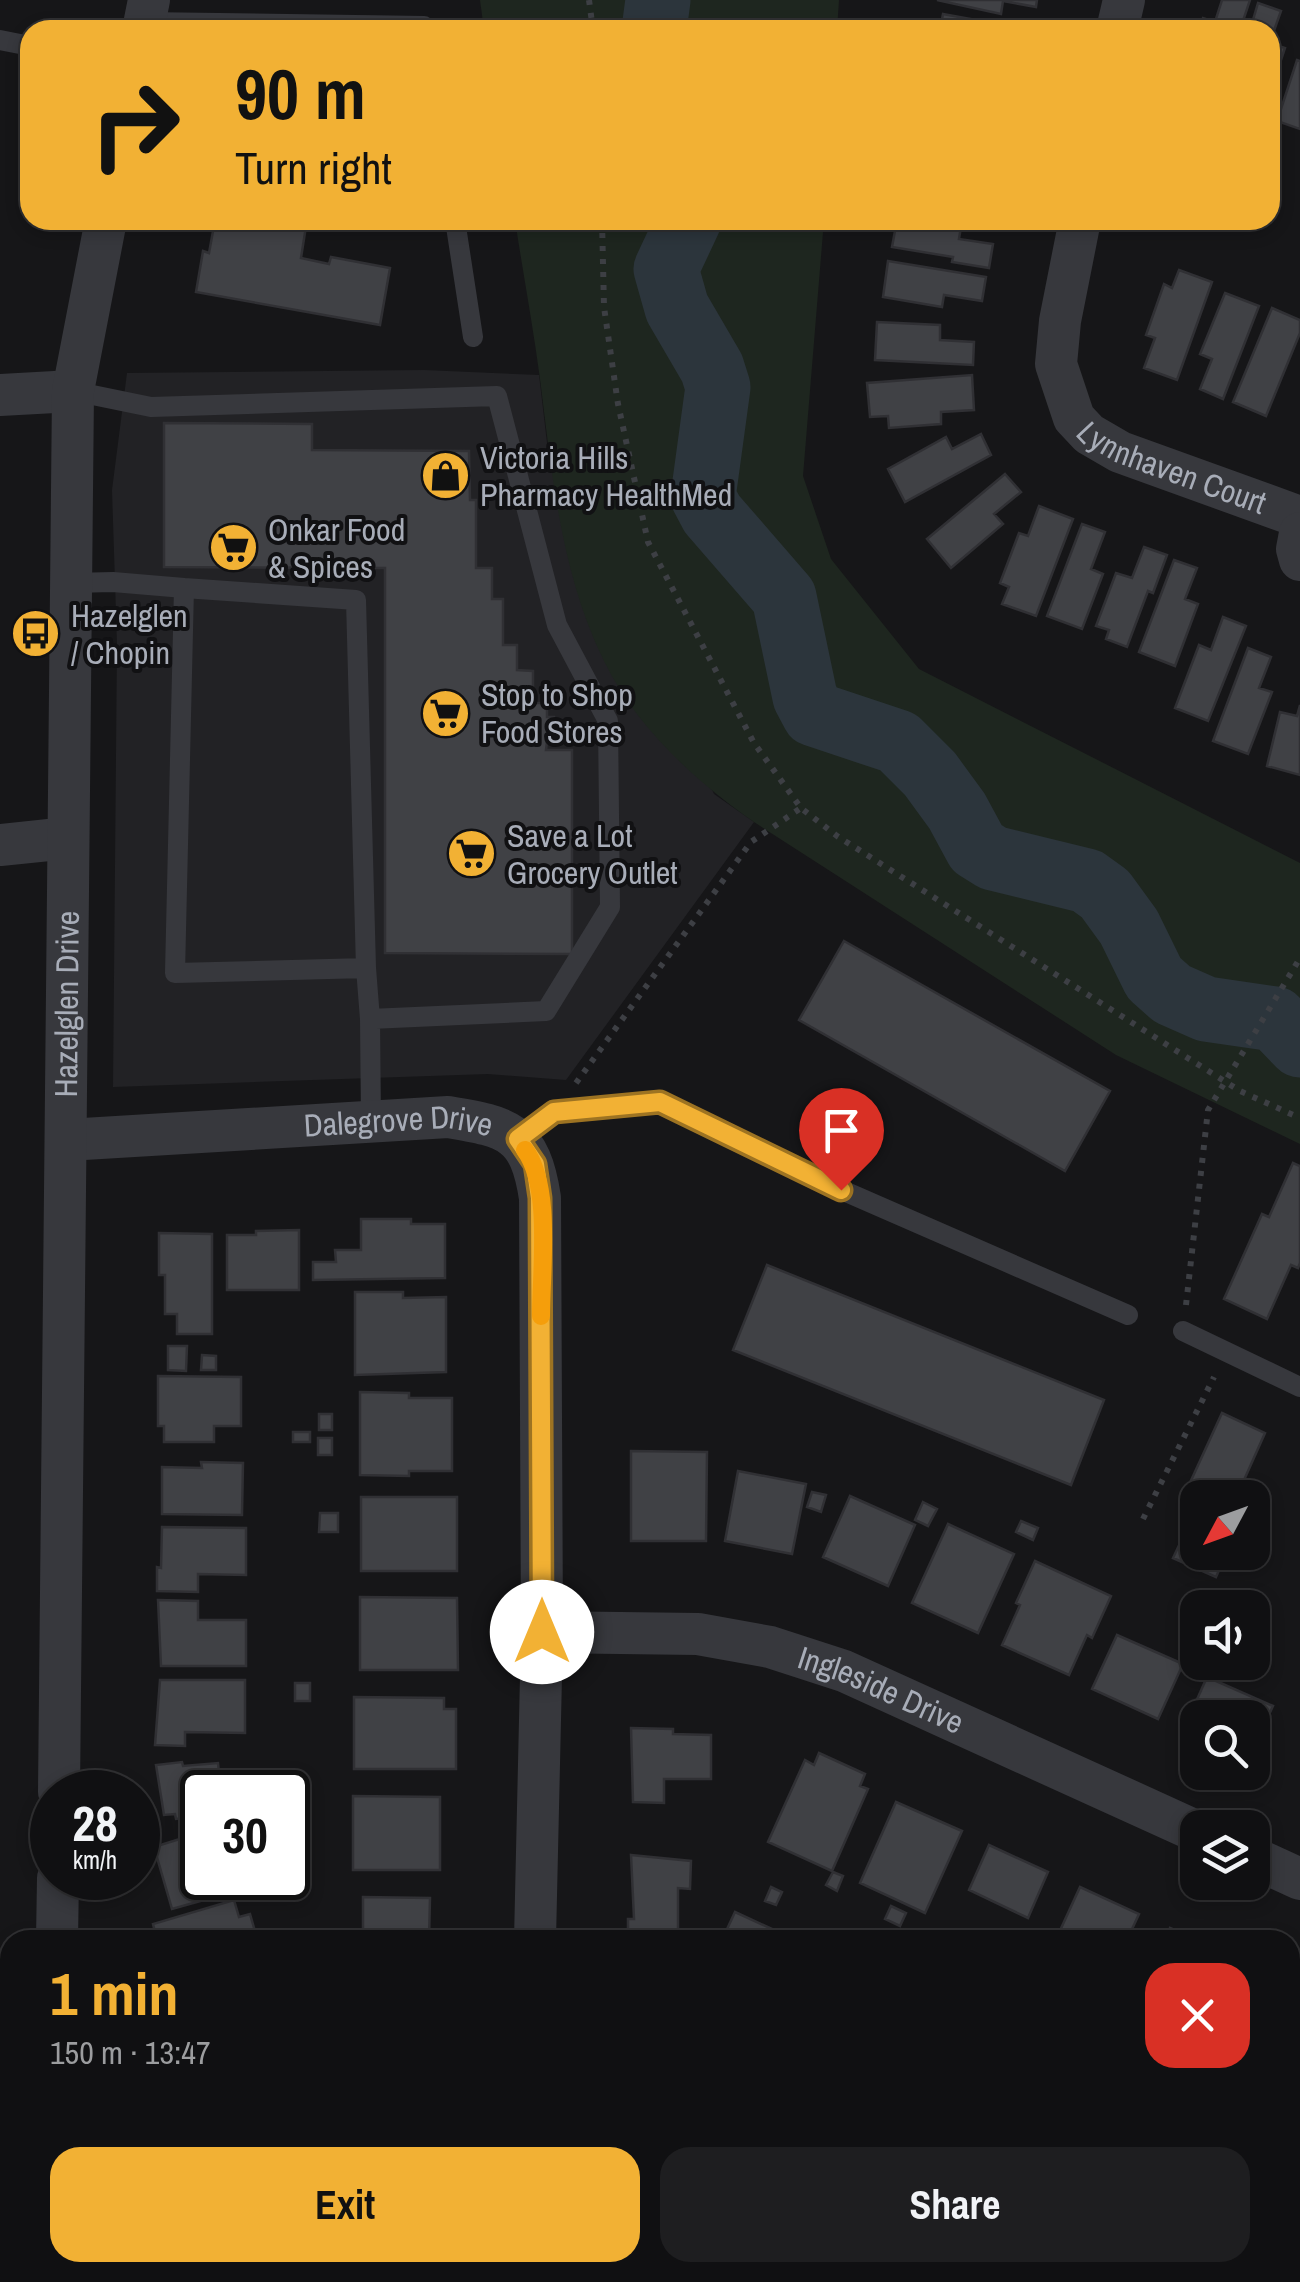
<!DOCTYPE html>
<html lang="en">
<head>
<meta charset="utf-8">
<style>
  body { margin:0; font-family:"Archivo Narrow",sans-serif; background:#1e1e20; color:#f1f3f6; height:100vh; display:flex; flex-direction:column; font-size:38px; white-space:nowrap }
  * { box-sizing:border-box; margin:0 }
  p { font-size:32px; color:#9c9d9f }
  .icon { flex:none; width:55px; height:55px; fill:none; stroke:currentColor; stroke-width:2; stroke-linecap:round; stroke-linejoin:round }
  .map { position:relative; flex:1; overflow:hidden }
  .sheet { position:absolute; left:0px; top:1930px; width:1300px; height:352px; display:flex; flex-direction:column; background:#101012; border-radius:30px 30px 0 0; box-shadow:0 5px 15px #0003,0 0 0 2px #303032 }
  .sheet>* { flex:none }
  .hud { position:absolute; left:20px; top:20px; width:1260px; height:210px; border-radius:30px; box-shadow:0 5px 15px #0003,0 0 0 2px #303032; background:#f2b134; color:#111; overflow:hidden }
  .needle { width:65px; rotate:229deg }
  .buttons { position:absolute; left:1180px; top:1480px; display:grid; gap:20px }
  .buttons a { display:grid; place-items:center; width:90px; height:90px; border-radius:20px; background:#101012; box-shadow:0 5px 15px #0003,0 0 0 2px #303032; font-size:50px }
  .speed { position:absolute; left:30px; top:1770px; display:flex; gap:20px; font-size:50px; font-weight:700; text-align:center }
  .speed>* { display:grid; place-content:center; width:130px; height:130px; border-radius:50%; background:#101012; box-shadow:0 5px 15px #0003,0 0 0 2px #303032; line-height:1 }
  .speed small { font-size:25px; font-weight:400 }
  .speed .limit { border:5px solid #111; border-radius:15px; background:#fff; color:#111 }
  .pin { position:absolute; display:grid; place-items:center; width:85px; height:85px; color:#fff; margin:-102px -42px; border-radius:50% 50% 50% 0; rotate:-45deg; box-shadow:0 0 10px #0007 }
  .pin .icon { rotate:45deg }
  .me { position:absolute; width:110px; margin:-55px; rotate:0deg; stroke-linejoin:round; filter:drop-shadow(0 0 8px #0008) }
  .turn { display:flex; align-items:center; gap:35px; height:210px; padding:0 50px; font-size:45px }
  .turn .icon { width:130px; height:130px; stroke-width:2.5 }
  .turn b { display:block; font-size:70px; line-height:85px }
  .round { display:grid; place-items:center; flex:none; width:105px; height:105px; border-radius:30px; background:#1e1e20 }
  .summary { display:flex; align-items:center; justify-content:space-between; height:170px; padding:0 50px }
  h1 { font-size:60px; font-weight:700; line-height:75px; color:#f2b134 }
  .primary-button { display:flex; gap:20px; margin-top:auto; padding:20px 50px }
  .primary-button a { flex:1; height:115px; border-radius:30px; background:#f2b134; color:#111; font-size:40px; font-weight:700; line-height:115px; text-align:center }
  .primary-button a+a { background:#1e1e20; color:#f1f3f6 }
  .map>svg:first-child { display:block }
</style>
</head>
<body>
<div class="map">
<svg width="1300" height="2282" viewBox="0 0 1300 2282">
  <rect width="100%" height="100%" fill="#161618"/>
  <path fill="#222225" d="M424 370 539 375 547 443 714 794 754 822 566 1080 488 1074 113 1087 117 644 112 490 127 373Z"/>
  <path fill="#1e261f" d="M480 0H839L837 30H484Z
    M515 220H824L803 476 831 559 919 669 1300 863V1144L1116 1055 754 822C694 780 637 728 604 661 561 574 552 474 540 379 533 326 523 273 515 220Z"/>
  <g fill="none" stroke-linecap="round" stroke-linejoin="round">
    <path stroke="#2c353c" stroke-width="65" d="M654 30 658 0
      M689 220 666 269 677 308 712 368 718 387 703 497 712 514 784 597 805 697 814 714 898 742 930 774 957 811 977 848 993 858 1087 881 1105 894 1129 927 1154 978 1172 994 1206 1009 1275 1019 1300 1045"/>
  </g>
  <path fill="#404145" stroke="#303034" stroke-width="2.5" d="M937 0H1037L1036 7 1003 1 1001 14Z
    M1222 0H1250L1240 30H1199L1203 18 1215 22Z
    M1258 3 1281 11 1270 42V30H1250Z
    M943 14 998 24 997 30H910L912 24 940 29Z
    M1270 43 1285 48 1270 93Z
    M1297 60 1300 61V129L1277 121Z
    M215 220H307L301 258 329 264 331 257 390 268 380 325 196 292 203 251 209 253Z
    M897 220 962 221 959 239 993 244 989 268 952 262 953 257 892 247Z
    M888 261 986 277 982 301 944 295 942 307 883 297Z
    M1179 270 1212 282 1177 380 1144 368 1155 338 1146 335 1164 284 1172 288Z
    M1225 293 1259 306 1223 399 1200 389 1212 359 1200 354Z
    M1272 308 1300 320V333L1266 416 1233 402Z
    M877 322 940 325V340L974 342 973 365 875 360Z
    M972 375 974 410 941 412V424L889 428 888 416 870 417 867 383Z
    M164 423 312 424V450L469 451 470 500H476V568H492V599H503V645H517V670L533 671V703H547V717H554L553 742H547L546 750H572V954L385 953V568L164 567Z
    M981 434 991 455 905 502 888 469 946 437 952 449Z
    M1005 474 1021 492 994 514 1003 524 951 568 927 539Z
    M1039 506 1073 519 1036 616 1002 604 1009 587 1000 583 1019 533 1028 536Z
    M1082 524 1105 532 1091 569 1103 574 1082 629 1047 616Z
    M1144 547 1167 555 1153 593 1148 591 1127 647 1106 639 1109 630 1096 626 1116 573 1132 578Z
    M1174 560 1197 568 1185 599 1198 604 1175 666 1139 652Z
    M1223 617 1246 626 1208 721 1175 708 1199 645 1211 650Z
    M1248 648 1271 657 1259 688 1272 692 1248 754 1213 741Z
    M1300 705V775L1267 766 1280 712 1297 716Z
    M844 941 1110 1091 1065 1171 799 1020Z
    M1293 1163 1300 1166V1263L1298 1268 1291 1265 1267 1319 1224 1299 1262 1214 1269 1217Z
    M361 1219H411V1224H445V1278L313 1280V1262H336L335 1250H361Z
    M299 1230V1290H227V1235H256V1231Z
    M159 1233 212 1234V1334H177V1314H165V1275H159Z
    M767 1265 1104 1400 1071 1485 733 1350Z
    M355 1292H403V1298L446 1297V1372L355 1375Z
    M168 1346H187L186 1371 168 1370Z
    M202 1355 216 1356V1370H201Z
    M158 1376 241 1377V1426H214V1442H164V1426H158Z
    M360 1392 409 1393V1398H452V1471H409V1476L360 1475Z
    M1222 1413 1265 1433 1236 1498H1198V1505L1183 1498Z
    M319 1414H332V1430H319Z
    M293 1432H310V1442H293Z
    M318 1438H332V1455H318Z
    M631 1451 707 1452 706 1541H631Z
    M201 1462 243 1463 242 1515 162 1514V1467L202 1468Z
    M738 1471 806 1484 792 1554 725 1541Z
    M812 1492 826 1495 821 1512 807 1507Z
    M850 1496 915 1525 888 1586 823 1557Z
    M361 1497H457V1571H361Z
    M923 1502 937 1509 928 1526 915 1520Z
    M1198 1505V1552H1227L1216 1577 1173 1558Z
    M320 1513H338V1532H319Z
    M1021 1521 1038 1528 1033 1540 1016 1532Z
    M948 1524 1014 1554 978 1633 912 1603Z
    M162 1527 246 1528V1575L198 1574V1592L157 1591V1567L161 1568Z
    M1035 1561 1111 1596 1092 1638 1087 1635 1069 1675 1002 1645 1020 1605 1016 1603Z
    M360 1597 457 1598 458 1670H360Z
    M158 1600 198 1601V1620H246V1666H161Z
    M1117 1635 1183 1664 1158 1719 1092 1689Z
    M1207 1677 1273 1706 1252 1751V1718H1198V1737L1183 1731Z
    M160 1680H245V1733L185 1732V1746L155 1745Z
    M295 1683H310V1701H295Z
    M354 1697 444 1698V1709H456V1769H354Z
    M631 1728 673 1729V1734L711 1735V1779H664V1803L633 1802Z
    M819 1753 865 1774 860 1786 868 1789 832 1871 768 1842 805 1760 814 1765Z
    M182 1762 183 1766 218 1763 221 1792H202V1816L176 1819 175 1814 164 1815 156 1765Z
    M353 1796 440 1797V1870H353Z
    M896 1802 962 1831 925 1913 860 1883Z
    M300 1813 304 1831 291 1833 288 1816Z
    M202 1832V1878H252L254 1886 172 1909 154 1847Z
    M989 1845 1048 1872 1028 1918 969 1890Z
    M631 1855 691 1861 690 1889 678 1888V1940H628V1919H634Z
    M833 1872 843 1876 837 1891 826 1885Z
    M771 1887 782 1892 776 1905 765 1901Z
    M1080 1887 1139 1914 1127 1940H1068L1058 1935Z
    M363 1897 430 1898 429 1940H363Z
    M234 1900 239 1917 250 1914 254 1928 243 1931 246 1940H157L153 1924Z
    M891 1906 906 1913 900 1926 885 1919Z
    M735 1912 796 1940H722Z
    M1170 1928 1198 1940H1165Z
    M1290 1981 1300 1986V2046L1290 2041Z
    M1290 2169 1300 2174V2281L1281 2272H1290Z
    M224 2272H268L273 2282H230Z
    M309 2272H363L371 2282H298Z
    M710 2272H789L784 2282H705Z
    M820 2272H880L896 2280 816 2282Z"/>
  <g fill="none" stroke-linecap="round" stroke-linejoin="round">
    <path stroke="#3d3f44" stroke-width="6" stroke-dasharray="5 8" stroke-linecap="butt" d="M589 0 593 30
      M602 220 604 307 618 404 648 542 754 743 801 808 837 836 1240 1091 1300 1118
      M576 1083 751 842 801 808
      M1186 1305 1208 1110 1300 958
      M1143 1519 1214 1377"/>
    <path stroke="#37383d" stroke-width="20" d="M144 22 424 26 425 30
      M0 40 30 46
      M455 220 473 337
      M73 391 151 407 497 396 557 625 608 721 610 907 546 1011 370 1019 371 1122
      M71 583 113 582 184 588 175 973 366 968 370 1019
      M184 588 356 600 366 968
      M518 1139 554 1112 660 1103 805 1174 1128 1315
      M1183 1331 1300 1387"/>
    <g stroke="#37383d" stroke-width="42">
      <path d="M143 30 149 0"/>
      <path d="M1117 30 1124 0"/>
      <path id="s1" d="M1080 220 1060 321 1056 364 1074 418 1089 434 1120 452 1300 517"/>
      <path d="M0 395 73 391"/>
      <path d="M1300 533 1297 549 1300 560"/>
      <path d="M0 845 68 838"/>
      <path id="s2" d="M67 1140 448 1117C509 1127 530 1132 540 1198L542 1632 535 1940"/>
      <path id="s3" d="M542 1632 698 1634 770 1647 844 1671 1198 1832"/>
      <path id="s4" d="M59 1792 73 391 106 220"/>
      <path d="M1252 1857 1300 1879"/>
      <path d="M57 1940 58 1878"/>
      <path d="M78 2272 85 2282"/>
      <path d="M1101 2272 1122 2282"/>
    </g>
  </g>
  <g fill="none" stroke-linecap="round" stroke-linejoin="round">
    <defs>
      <path id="route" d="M542 1632 540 1198 535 1164 518 1139 554 1112 660 1102 841 1190"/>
    </defs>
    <use href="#route" stroke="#9d7322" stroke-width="25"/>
    <use href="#route" stroke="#f2b134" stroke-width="18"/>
    <path stroke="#f59e0b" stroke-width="18" d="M525 1150C552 1187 541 1270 541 1316"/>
  </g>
  <defs>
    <symbol id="shop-disc" viewBox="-11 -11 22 22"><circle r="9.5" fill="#f2b134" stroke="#111113"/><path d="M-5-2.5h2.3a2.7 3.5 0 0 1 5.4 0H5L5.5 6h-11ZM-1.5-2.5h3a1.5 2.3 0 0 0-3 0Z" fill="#111"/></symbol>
    <symbol id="supermarket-disc" viewBox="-11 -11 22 22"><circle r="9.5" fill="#f2b134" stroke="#111113"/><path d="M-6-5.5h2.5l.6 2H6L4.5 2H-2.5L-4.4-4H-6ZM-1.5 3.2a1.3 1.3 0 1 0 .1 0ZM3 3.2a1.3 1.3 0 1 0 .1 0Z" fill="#111"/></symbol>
    <symbol id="bus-disc" viewBox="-11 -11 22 22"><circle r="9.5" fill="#f2b134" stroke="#111113"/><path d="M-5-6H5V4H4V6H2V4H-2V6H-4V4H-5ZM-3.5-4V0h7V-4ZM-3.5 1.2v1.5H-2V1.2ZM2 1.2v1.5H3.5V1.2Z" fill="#111"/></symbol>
  </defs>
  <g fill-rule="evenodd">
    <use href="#shop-disc" x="418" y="448" width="55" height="55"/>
    <use href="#supermarket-disc" x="206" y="520" width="55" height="55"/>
    <use href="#bus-disc" x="8" y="606" width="55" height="55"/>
    <use href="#supermarket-disc" x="418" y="686" width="55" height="55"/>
    <use href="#supermarket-disc" x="444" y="826" width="55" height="55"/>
  </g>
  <g text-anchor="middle" stroke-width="8" stroke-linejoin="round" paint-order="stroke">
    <g font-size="32" fill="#a8adb8" stroke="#111113" text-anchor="start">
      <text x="480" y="469">Victoria Hills<tspan x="480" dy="37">Pharmacy HealthMed</tspan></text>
      <text x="268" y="541">Onkar Food<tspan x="268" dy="37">&amp; Spices</tspan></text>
      <text x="71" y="627">Hazelglen<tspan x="71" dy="37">/ Chopin</tspan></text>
      <text x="481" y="706">Stop to Shop<tspan x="481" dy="37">Food Stores</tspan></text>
      <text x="507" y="847">Save a Lot<tspan x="507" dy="37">Grocery Outlet</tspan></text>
    </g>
    <g font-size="32" fill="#a8adb8" stroke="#111113">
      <text dy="11" stroke="none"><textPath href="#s1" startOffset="315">Lynnhaven Court</textPath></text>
      <text dy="11" stroke="none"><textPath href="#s4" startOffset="788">Hazelglen Drive</textPath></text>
      <text dy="11" stroke="none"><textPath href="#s2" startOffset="332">Dalegrove Drive</textPath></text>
      <text dy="11" stroke="none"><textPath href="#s3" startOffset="348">Ingleside Drive</textPath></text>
    </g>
  </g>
</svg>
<div class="buttons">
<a><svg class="needle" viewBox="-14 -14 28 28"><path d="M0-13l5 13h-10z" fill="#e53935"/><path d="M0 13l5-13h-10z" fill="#9c9d9f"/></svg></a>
<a><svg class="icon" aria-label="sound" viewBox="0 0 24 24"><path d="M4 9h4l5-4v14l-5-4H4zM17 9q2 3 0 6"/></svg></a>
<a><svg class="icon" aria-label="search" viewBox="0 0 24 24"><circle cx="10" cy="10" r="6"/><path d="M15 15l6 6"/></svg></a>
<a><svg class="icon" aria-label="layers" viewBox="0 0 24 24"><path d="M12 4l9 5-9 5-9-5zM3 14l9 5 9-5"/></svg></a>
</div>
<div class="speed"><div>28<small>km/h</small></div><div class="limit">30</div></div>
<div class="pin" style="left:841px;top:1190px;background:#d93025"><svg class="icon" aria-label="arrive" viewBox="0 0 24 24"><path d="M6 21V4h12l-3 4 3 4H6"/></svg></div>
<svg class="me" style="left:542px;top:1632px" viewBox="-20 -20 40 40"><circle r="19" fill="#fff"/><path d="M0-13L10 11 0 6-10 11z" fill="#f2b134"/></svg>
<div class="hud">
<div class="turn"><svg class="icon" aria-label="right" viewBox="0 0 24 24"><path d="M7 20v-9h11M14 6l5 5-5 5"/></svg><div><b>90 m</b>Turn right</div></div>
</div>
<section class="sheet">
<div class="summary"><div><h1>1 min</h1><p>150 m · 13:47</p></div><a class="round" style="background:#d93025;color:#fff"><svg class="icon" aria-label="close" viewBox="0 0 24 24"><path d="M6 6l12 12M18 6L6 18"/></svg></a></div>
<div class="primary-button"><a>Exit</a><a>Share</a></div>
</section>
</div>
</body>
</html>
